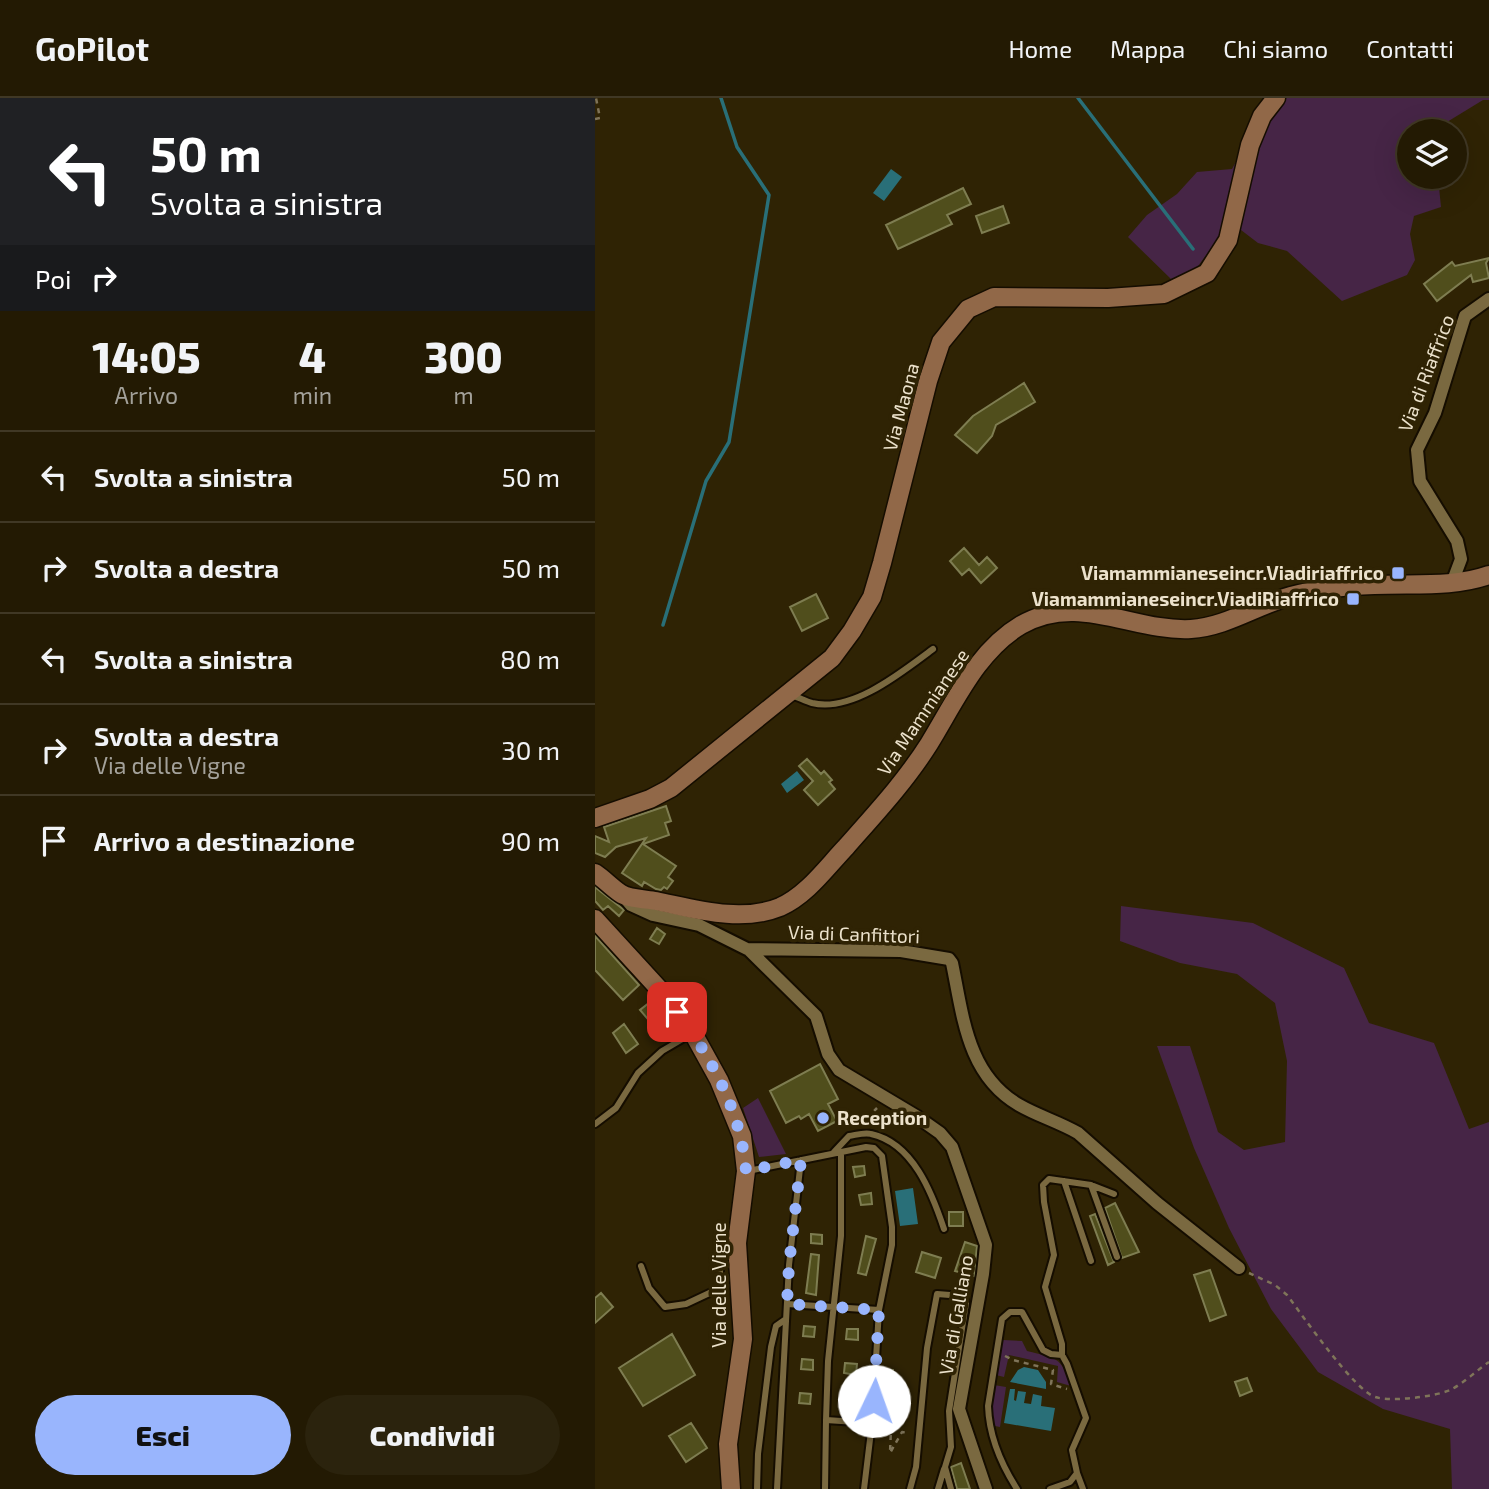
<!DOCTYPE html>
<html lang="it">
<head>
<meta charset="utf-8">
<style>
  body { margin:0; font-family:"Exo 2",sans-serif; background:#2b230d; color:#f1f3f6; height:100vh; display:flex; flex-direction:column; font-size:26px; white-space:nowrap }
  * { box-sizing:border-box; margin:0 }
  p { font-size:23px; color:#a3a19a }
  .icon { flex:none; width:38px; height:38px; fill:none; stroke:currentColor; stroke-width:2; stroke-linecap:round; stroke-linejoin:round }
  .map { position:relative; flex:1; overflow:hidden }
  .details { display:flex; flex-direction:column; background:#231a03; width:595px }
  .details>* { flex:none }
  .guide { background:#202124; color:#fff; overflow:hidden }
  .tools { position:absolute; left:802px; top:21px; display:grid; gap:14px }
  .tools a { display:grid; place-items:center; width:70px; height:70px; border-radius:50%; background:#231a03; box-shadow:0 7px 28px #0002,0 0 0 2px #403825; font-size:35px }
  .pin { position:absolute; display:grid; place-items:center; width:60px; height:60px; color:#fff; margin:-30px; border-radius:14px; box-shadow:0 4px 10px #0006 }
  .me { position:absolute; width:77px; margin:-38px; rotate:3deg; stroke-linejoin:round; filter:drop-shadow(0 0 5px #0008) }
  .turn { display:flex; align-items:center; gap:24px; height:147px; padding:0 35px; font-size:32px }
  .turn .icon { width:91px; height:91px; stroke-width:2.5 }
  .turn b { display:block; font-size:49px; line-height:60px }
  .then { display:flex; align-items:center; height:66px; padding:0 35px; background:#0003; gap:14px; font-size:26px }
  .eta { display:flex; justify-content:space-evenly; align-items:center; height:119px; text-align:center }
  .eta b { font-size:42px; font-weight:800; line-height:49px }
  .action { display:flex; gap:14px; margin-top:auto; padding:14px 35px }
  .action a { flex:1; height:80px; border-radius:42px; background:#99b5fd; color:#111; font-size:28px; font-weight:800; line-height:80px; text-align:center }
  .action a+a { background:#2b230d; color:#f1f3f6 }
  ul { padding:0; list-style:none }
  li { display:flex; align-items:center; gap:21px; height:91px; padding:0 35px; border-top:2px solid #403825 }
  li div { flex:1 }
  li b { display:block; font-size:26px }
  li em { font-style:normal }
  header { display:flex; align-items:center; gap:42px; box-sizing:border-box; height:98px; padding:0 35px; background:#231a03; border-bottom:2px solid #403825 }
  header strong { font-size:33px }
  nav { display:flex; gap:38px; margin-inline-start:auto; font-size:24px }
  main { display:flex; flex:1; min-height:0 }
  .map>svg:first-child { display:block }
</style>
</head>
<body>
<header>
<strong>GoPilot</strong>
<nav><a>Home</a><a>Mappa</a><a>Chi siamo</a><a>Contatti</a></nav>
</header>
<main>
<section class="details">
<div class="guide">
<div class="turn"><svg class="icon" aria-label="left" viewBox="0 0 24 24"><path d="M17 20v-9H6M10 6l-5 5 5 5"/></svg><div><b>50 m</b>Svolta a sinistra</div></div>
<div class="then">Poi<svg class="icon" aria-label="right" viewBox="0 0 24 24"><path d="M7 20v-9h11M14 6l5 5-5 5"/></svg></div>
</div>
<div class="eta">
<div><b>14:05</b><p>Arrivo</p></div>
<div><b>4</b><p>min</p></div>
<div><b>300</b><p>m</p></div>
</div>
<ul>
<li><svg class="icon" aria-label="left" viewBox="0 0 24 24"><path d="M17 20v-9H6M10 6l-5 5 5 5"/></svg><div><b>Svolta a sinistra</b></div><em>50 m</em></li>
<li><svg class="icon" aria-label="right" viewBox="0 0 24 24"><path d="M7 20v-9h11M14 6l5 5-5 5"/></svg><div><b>Svolta a destra</b></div><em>50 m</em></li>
<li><svg class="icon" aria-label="left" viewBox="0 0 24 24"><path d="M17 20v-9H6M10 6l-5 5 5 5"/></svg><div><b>Svolta a sinistra</b></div><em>80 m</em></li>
<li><svg class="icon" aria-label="right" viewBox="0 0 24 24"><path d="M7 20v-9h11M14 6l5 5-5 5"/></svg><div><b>Svolta a destra</b><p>Via delle Vigne</p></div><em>30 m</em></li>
<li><svg class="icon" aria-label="arrive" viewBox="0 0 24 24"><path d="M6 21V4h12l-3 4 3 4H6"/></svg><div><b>Arrivo a destinazione</b></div><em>90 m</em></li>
</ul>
<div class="action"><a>Esci</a><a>Condividi</a></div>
</section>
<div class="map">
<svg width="894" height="1391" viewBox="0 0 894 1391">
  <rect width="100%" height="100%" fill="#2f2304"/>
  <path fill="#462546" d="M691 0H894V2H888L852 24 846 33H814V79H843L846 109 819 118 815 136 820 162 812 177 747 203 692 153 663 145 646 132 622 142 601 171 576 181 533 139 552 117 582 96 602 74 637 71 644 58Z
    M526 808 658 825 749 870 774 925 839 945 874 1031 894 1024V1391H857L855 1331 788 1311 723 1274 676 1211 634 1130 599 1050 562 948H595L623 1034 649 1052 690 1044 692 963 680 905 642 876 585 865 525 843Z
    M163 1000 191 1056 164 1059 148 1010Z
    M408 1242 427 1243 432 1253C462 1261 465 1257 476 1288L462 1284 463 1268 414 1257 409 1279 401 1277Z
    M399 1287 411 1289 405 1329 400 1328 397 1321Z"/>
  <path fill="#296f78" d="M296 71 307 79 289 103 278 95Z
    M202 673 209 682 192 695 186 686Z
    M318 1090 323 1126 305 1128 300 1093Z
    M429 1269 443 1272 451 1284V1291L415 1284 423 1272Z
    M415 1291H420L419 1302 421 1303 423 1293 431 1294 429 1305 436 1306 438 1296 447 1298 446 1308 460 1310 456 1333 409 1325Z"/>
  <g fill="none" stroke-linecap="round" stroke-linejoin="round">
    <path stroke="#296f78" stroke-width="3.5" d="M483 0 598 151
      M68 527 111 383 134 344 174 97 142 49 126 0"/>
  </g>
  <path fill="#504e1c" stroke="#7e7d51" stroke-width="2" d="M368 90 376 106 352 117 357 126 303 151 291 127Z
    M408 108 414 125 387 135 381 118Z
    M894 160 891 165 894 180 878 184 876 177 842 203 829 186 857 164 860 168Z
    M429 285 440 304 401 327 397 338 382 355 360 337 378 318Z
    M369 450 384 467 392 459 402 470 386 485 374 471 367 477 355 463Z
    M221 496 233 520 207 533 195 509Z
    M212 661 226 676 229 673 237 682 234 684 240 691 223 707 209 692 218 683 204 668Z
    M71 708 76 723 70 725 74 737 48 746 81 768 73 779 78 783 72 791 69 789 66 792 61 791 49 784 47 788 27 775 51 740 21 749 10 759 0 755V738L14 744 9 729Z
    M0 789 29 812 24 818 13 808 8 812 0 803Z
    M62 830 70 836 64 846 55 841Z
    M0 838 44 887 28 902 0 872Z
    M54 905 66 920 58 927 45 912Z
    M29 926 43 946 31 955 18 935Z
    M225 966 243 1001 233 1006 242 1023 223 1033 214 1016 206 1021 204 1018 191 1025 175 993Z
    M269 1068 270 1077 260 1079 258 1069Z
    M276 1095 277 1106 266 1107 264 1097Z
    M520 1105 544 1154 527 1160 510 1110Z
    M354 1114H368V1128H354Z
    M500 1116 519 1164 513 1167 495 1118Z
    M216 1136 227 1137V1146L216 1145Z
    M271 1138 281 1141 271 1177 263 1175Z
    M370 1144 382 1148 379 1178 360 1173Z
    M327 1154 346 1160 340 1180 321 1174Z
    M216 1156 224 1157 221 1197 211 1195Z
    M615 1172 631 1217 615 1223 599 1177Z
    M6 1195 18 1209 0 1225V1200Z
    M209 1228 220 1229 219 1239 208 1238Z
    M252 1231H263V1242L251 1241Z
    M77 1236 100 1277 48 1308 24 1270Z
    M207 1261 218 1262V1272L206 1271Z
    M250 1265 262 1266 261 1277 249 1275Z
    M286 1272H298L296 1312H284Z
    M652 1280 657 1293 645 1298 640 1284Z
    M205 1295 216 1296 215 1306 204 1305Z
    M247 1299 258 1300 257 1309H246Z
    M96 1325 112 1350 91 1364 74 1338Z
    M366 1365 375 1391H362L356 1369Z"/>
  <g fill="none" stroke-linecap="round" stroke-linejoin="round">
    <defs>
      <path id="lane" d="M196 597C203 599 210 603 217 605 257 615 307 574 338 551
        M0 1026 21 1010 43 975 67 953 96 936
        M239 1054 254 1038C261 1037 270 1034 276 1036 318 1045 337 1095 349 1131
        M153 1073 271 1049 279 1050 287 1058 297 1129V1147L284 1212 277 1325 269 1391
        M469 1083 496 1163
        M496 1087 522 1159
        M46 1168 54 1190 70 1209 91 1206 125 1190V1152L141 1145
        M192 1206 284 1212
        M467 1257V1246L450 1189 459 1157 449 1104 448 1087 454 1081 496 1087 519 1096
        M231 1322 233 1263 246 1138V1054
        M482 1375 488 1391
        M162 1391 163 1356 176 1249 181 1228 191 1221
        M182 1391 194 1167 206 1062
        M230 1391 231 1322 277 1325
        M315 1391 321 1369 332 1250 342 1196 368 1198 371 1205 354 1313 356 1349 350 1369 356 1391
        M343 1391 349 1371
        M422 1391C406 1366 394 1338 393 1308L407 1221 415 1214H427L448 1252 456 1256 467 1257 472 1266 491 1320 477 1352 482 1375 475 1384 455 1391"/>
      <path id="street" d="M857 485 866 461 862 443 825 383 822 352 840 315 870 218 894 201
        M30 800 36 807 58 817 104 827 152 851 306 853 354 861 357 865C368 918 372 977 424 1007 443 1018 464 1024 483 1035L562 1105 644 1170
        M153 851 221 918 233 956 244 972 321 1018 345 1035 357 1049 391 1147 388 1176 364 1311 391 1391"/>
      <path id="secondary" d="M0 720 55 701 76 690 237 560 257 533 277 499 287 465 333 283 346 244 373 211 399 199 513 200 569 196 612 175 633 142 655 47 667 18 681 0
        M0 775C9 781 16 789 25 795 33 801 50 801 61 803 100 811 146 825 185 809 212 797 231 770 251 749 280 716 310 684 334 646 360 604 382 553 426 527 483 494 538 534 596 531 631 529 662 507 696 498 722 491 752 488 779 487 818 485 857 490 894 477
        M0 821 65 892 98 935 124 982 147 1038 151 1073 142 1145 148 1241 133 1346 136 1391"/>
    </defs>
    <use href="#lane" stroke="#150d00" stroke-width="10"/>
    <use href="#street" stroke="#150d00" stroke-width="16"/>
    <use href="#secondary" stroke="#150d00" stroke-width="21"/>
    <path stroke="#7f7459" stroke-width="2.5" stroke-dasharray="5 5" stroke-linecap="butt" d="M0 21 5 20 1 0
      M265 1027 282 1010
      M654 1175 680 1187 692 1197C708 1218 759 1292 780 1299 795 1304 839 1299 855 1292 868 1286 882 1272 894 1264
      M410 1258 418 1262 458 1272 456 1286 472 1291
      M284 1326 293 1327 296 1331 295 1355 307 1334 314 1335"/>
    <use href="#lane" stroke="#7a6940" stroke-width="6"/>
    <use href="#street" stroke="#7a6940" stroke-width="12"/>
    <use href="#secondary" stroke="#916848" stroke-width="18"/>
  </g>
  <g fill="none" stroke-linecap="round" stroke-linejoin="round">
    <path stroke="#99b5fd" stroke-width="12" stroke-dasharray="0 21.6" d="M82 914C117 960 146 1014 151 1073L206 1062 194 1167 192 1206 284 1212 279 1303"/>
  </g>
  <g fill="#99b5fd" stroke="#2f2304" stroke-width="2.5">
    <rect x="796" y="468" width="14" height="14" rx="3.5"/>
    <rect x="751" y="494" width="14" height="14" rx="3.5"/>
    <circle cx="228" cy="1020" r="7"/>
  </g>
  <g text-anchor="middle" stroke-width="7" stroke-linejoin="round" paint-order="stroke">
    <g font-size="19" fill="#ece2cc" stroke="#2f2304">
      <text transform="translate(831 275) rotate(-69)" y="7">Via di Riaffrico</text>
      <text transform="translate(306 309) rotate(-75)" y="7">Via Maona</text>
      <text transform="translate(328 614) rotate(-56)" y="7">Via Mammianese</text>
      <text transform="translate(259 836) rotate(2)" y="7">Via di Canfittori</text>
      <text transform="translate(124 1187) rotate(-90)" y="7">Via delle Vigne</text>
      <text transform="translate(361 1217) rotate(-80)" y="7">Via di Galliano</text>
    </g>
    <g font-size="19" font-weight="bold" fill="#ece2cc" stroke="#2f2304" text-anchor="end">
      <text x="789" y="482">Viamammianeseincr.Viadiriaffrico</text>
      <text x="744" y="508">Viamammianeseincr.ViadiRiaffrico</text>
      <text x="242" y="1027" text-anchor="start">Reception</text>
    </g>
  </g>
</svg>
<div class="tools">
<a><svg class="icon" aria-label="layers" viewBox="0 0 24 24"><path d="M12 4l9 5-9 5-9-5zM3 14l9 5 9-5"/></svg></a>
</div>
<div class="pin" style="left:82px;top:914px;background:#d93025"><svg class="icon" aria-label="arrive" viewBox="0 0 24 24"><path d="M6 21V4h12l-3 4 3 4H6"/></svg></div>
<svg class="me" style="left:279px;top:1303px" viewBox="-20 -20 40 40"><circle r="19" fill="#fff"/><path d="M0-13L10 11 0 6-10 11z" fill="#99b5fd"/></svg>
</div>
</main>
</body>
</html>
